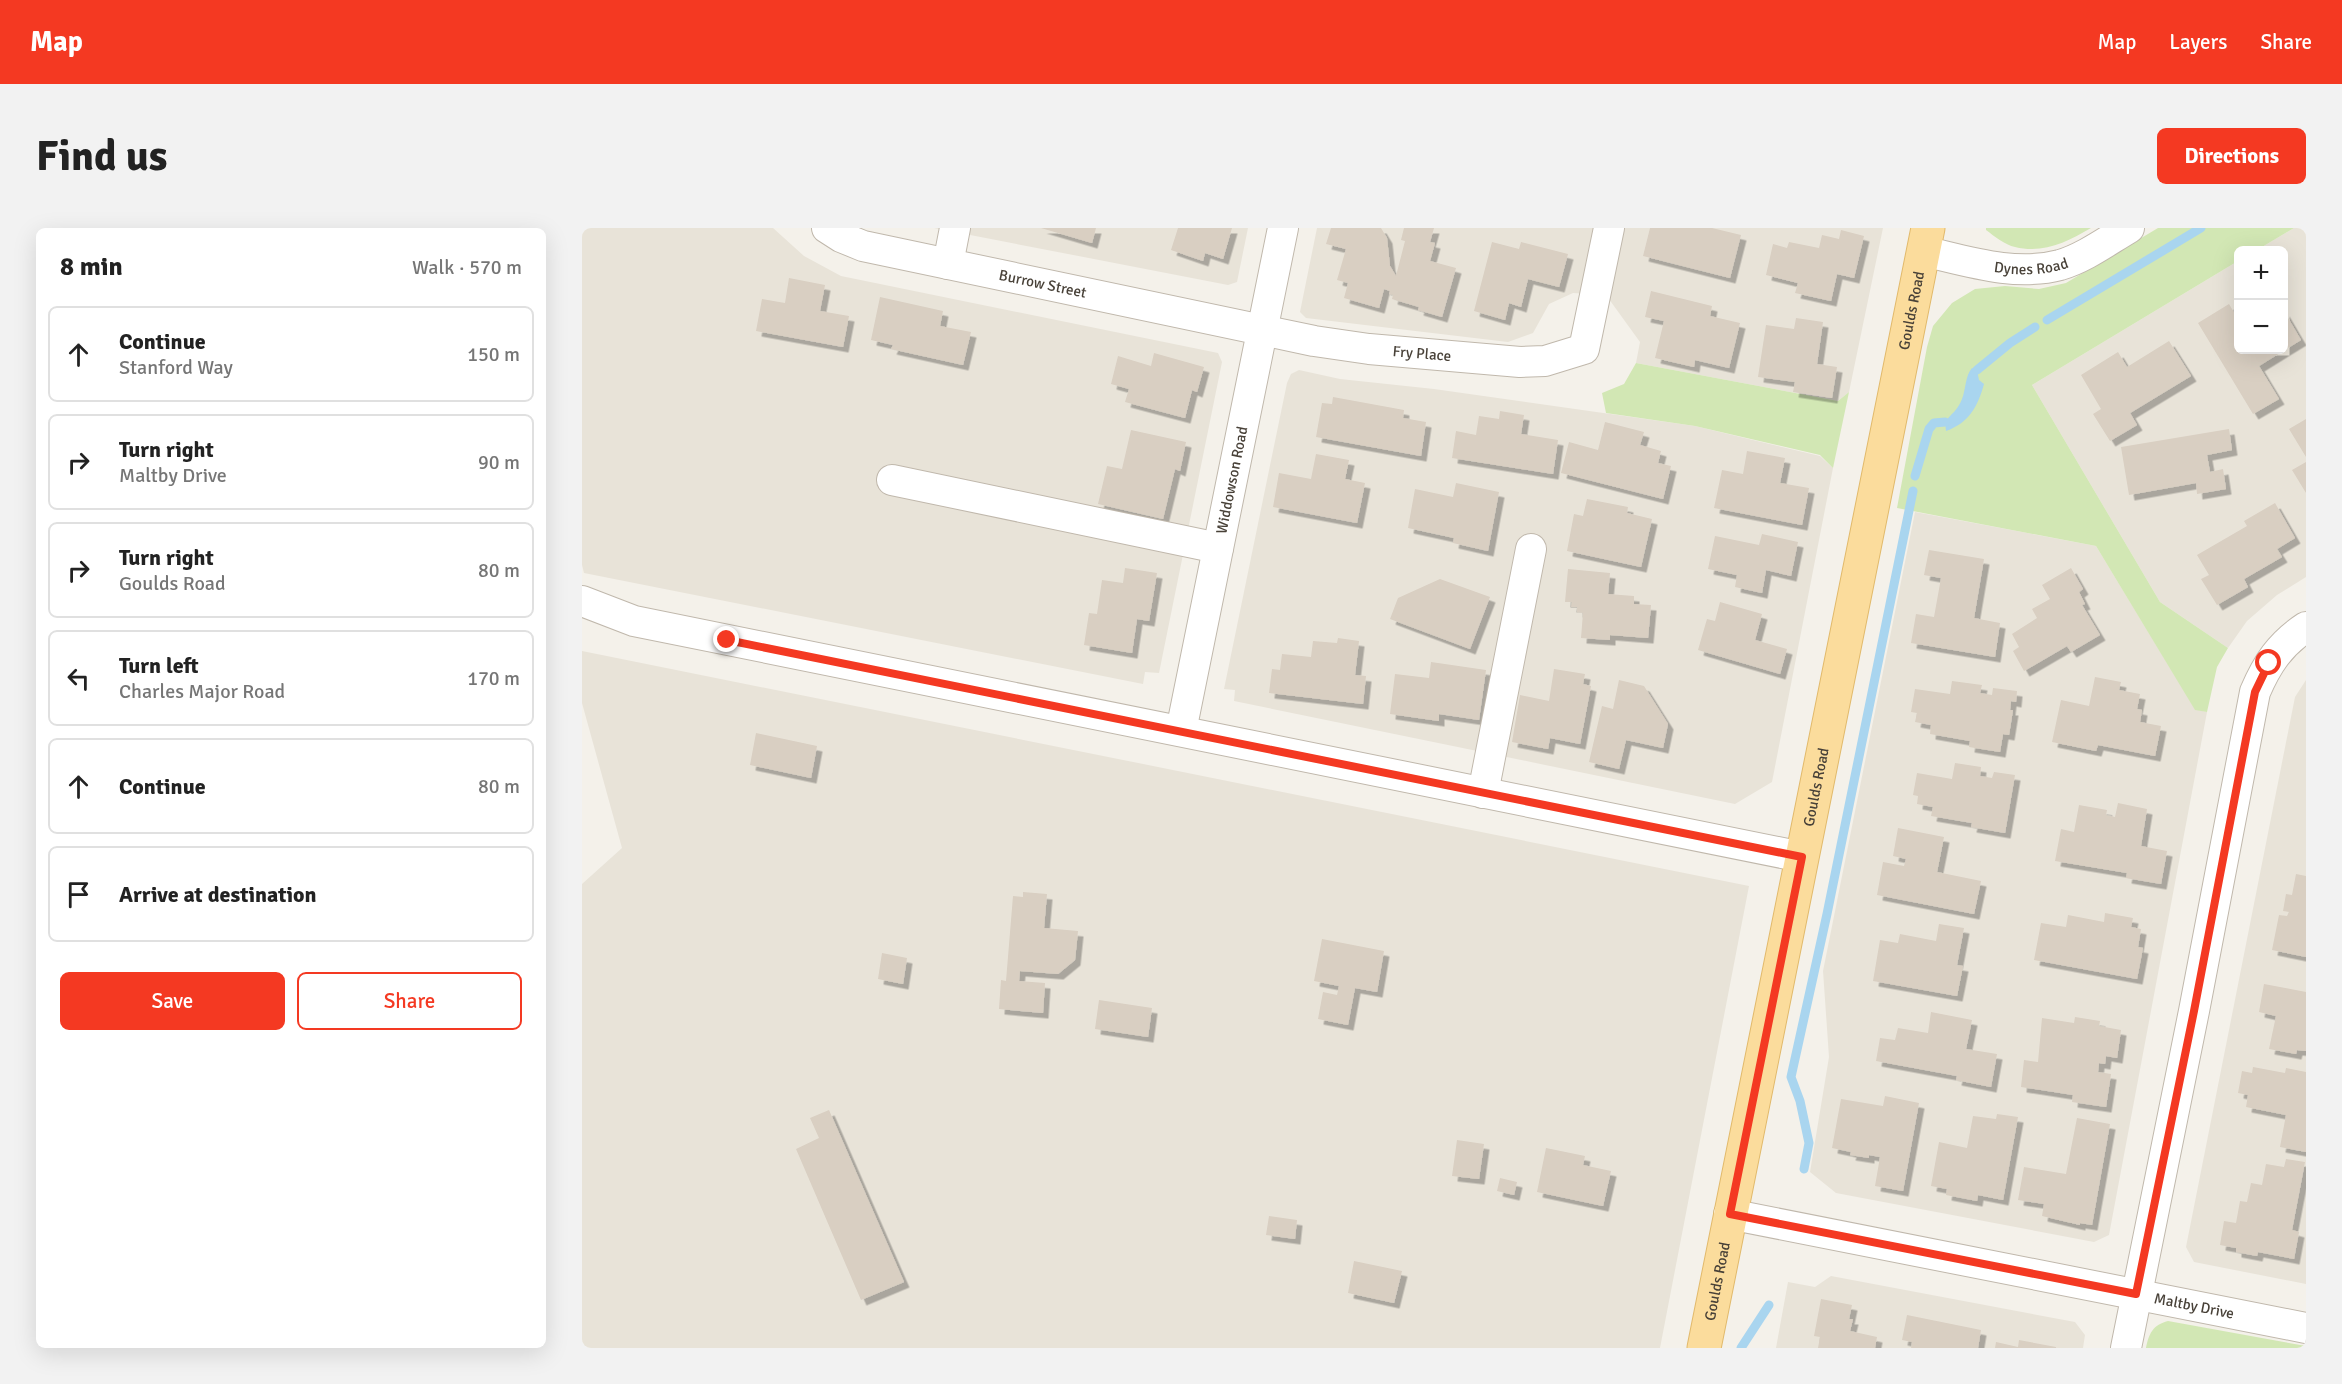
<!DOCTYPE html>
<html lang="en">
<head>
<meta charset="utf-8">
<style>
	body { margin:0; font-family:Signika,sans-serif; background:#f2f2f2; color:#222 }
	.controls { position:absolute; right:18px; top:18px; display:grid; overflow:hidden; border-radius:9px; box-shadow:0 6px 24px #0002 }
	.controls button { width:54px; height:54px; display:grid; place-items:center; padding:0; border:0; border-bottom:2px solid #e0e0e0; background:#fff; color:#222; font:30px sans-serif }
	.stop { position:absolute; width:18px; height:18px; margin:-14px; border:4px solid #f43922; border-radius:50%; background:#fff }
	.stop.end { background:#f43922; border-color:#fff; box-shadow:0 2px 6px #0008 }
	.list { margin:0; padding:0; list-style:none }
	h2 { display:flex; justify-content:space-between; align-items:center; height:78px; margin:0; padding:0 24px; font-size:26px }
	h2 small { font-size:20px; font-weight:400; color:#767676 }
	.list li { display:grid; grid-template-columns:39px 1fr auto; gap:18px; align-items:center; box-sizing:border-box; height:96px; margin:0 12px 12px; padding:0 12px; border:2px solid #e0e0e0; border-radius:9px }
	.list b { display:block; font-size:22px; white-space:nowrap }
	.list p { margin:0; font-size:20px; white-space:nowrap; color:#767676 }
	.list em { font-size:20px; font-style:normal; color:#767676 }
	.actions { display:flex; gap:12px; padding:18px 24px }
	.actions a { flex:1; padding:14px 0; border:2px solid #f43922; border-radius:9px; text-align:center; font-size:21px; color:#f43922 }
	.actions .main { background:#f43922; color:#fff }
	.icon { flex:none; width:33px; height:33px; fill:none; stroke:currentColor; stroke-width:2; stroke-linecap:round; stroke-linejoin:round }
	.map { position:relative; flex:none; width:1724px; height:1120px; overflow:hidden; border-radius:9px }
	header { display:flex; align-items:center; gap:36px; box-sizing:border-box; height:84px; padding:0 30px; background:#f43922; color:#fff }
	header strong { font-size:28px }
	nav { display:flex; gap:33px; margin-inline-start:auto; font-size:21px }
	.intro { display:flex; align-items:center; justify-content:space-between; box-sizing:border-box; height:144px; padding:0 36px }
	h1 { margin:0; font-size:42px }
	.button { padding:15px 27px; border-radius:9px; background:#f43922; color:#fff; font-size:21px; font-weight:700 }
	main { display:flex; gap:36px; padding:0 36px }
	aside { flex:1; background:#fff; border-radius:9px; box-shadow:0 6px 24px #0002 }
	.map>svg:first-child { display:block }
	.residential { fill:#e8e3d8 }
	.green { fill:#d2e7b4 }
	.water { fill:#a9d5ef }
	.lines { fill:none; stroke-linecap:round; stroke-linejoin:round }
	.stream { stroke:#a9d5ef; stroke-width:9 }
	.building { fill:#d9cfc2; filter:url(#shadow) }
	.minor-casing { stroke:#c0b8ac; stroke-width:32 }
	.major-casing { stroke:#e1b96b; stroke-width:35 }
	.minor { stroke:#fff; stroke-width:30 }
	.major { stroke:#fbdc9c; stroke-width:33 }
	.route { stroke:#f43922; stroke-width:8 }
	.labels { text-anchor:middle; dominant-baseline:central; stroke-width:4.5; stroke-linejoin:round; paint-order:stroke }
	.street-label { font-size:15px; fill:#484138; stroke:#fff }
</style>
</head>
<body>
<header>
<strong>Map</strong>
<nav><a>Map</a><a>Layers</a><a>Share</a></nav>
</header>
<div class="intro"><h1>Find us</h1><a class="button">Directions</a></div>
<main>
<aside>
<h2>8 min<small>Walk · 570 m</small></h2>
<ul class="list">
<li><svg class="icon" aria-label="ahead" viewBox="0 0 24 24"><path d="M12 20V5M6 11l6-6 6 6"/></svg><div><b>Continue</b><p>Stanford Way</p></div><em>150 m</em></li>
<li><svg class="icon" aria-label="right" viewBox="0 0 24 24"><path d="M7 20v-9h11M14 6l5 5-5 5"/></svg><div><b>Turn right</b><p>Maltby Drive</p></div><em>90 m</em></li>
<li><svg class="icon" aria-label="right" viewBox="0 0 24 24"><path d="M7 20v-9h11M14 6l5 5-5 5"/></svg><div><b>Turn right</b><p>Goulds Road</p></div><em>80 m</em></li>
<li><svg class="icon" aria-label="left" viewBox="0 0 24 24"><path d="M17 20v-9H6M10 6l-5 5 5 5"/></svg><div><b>Turn left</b><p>Charles Major Road</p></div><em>170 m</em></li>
<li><svg class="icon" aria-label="ahead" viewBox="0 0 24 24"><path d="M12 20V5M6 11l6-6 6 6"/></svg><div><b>Continue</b></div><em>80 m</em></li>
<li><svg class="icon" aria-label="arrive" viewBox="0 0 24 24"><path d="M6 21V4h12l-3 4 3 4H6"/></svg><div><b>Arrive at destination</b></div></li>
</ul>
<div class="actions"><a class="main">Save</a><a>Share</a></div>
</aside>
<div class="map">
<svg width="1724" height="1120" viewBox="0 0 1724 1120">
	<defs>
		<filter id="shadow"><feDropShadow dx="5.5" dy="5.5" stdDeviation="0" flood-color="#0004"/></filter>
	</defs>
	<rect width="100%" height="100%" fill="#f4f1ea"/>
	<path class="residential" d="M0 0H191L222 28 259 48 636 125 640 134 577 445 563 444 561 456 2 345 0 337Z
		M352 0H666L655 54 646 57Z
		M735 0H1301L1267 164 1256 173 1054 135 1058 114 1024 67 991 65 967 76 951 105 926 114 724 90 718 84Z
		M1712 0H1724V349L1695 367 1665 393 1646 420 1578 374 1450 157 1656 33V122H1702V22H1675Z
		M717 142 758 151 852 161 1113 198 1238 228 1251 240 1190 554 1153 576 652 473 653 462 642 461 705 155 709 146Z
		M1333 284 1514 318 1613 481 1625 484 1527 1007 1512 1014 1254 965 1228 944 1247 829 1241 743Z
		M0 423 1167 658 1078 1120H0V656L40 620 0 475Z
		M1724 452V1056L1612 1034 1604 1019 1713 469Z
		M1249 1048 1493 1094 1503 1107 1501 1120H1194L1206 1054 1233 1059Z"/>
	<path class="green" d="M1404 0H1509C1485 14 1461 26 1433 19 1423 17 1412 8 1404 2Z
		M1576 0H1712L1675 22H1656V33L1450 157 1578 374 1646 420 1635 439 1625 484 1613 482 1514 318 1315 280 1345 119 1351 98 1370 75 1393 61 1423 58 1457 61 1484 55Z
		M1054 135 1256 173 1267 164 1251 240 1238 227 1113 198 1024 185 1020 165 1042 156Z
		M1586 1093 1724 1118V1120H1564C1567 1105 1571 1097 1586 1093Z"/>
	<path class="water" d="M1390 140 1395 142 1397 152 1402 156C1396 178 1387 195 1364 203L1363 194C1369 186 1376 182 1380 171 1384 161 1383 148 1390 140Z"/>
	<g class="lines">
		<path class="stream" d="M1465 92 1619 0
			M1395 142 1428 115 1453 99
			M1333 248 1347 201 1352 195 1363 194
			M1222 941 1227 915 1218 873 1209 849 1245 686 1331 263
			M1159 1120 1187 1077"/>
	</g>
	<path class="building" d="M459 0H514L510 15Z
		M596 0H650L641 31 623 25 621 33 589 22Z
		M749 0H799L805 10 808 38 814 48 823 13 819 12 822 0H852L848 14 853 15 848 33 874 40 860 89 836 82 837 79 810 71 811 67 807 66 808 63 802 61 797 80 762 70 766 55 755 52 764 21 744 16Z
		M1068 0H1130L1159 7 1148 50 1061 28Z
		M1259 2 1282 8 1272 50 1255 46 1249 73 1213 65 1216 55 1184 47 1191 16 1205 20 1207 14 1237 20 1240 7 1257 11Z
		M910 14 937 21 939 14 986 26 977 59 946 51 939 79 927 75 923 92 892 83Z
		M207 50 243 57 238 83 267 88 261 119 174 103 180 71 203 75Z
		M1069 63 1130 78 1128 88 1158 95 1147 140 1113 132 1112 139 1073 130 1082 93 1063 89Z
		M298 69 361 83 358 98 389 104 381 137 309 121 311 117 289 112Z
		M1647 76 1656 91V122H1702V83L1719 112 1677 138 1697 171 1671 186 1616 95Z
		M1214 90 1241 94 1235 136 1255 139 1250 170 1211 164 1213 154 1176 149 1184 97 1212 101Z
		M1587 113 1609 148 1548 185 1555 197 1528 213 1511 186 1519 181 1499 147 1536 124 1545 139Z
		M572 125 622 139 615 164 610 162 603 190 543 174 547 161 529 156 536 128 569 138Z
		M751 169 822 182 821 190 844 194 839 228 734 209 740 175 750 176Z
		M918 183 942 187 939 206 976 212 971 246 870 230 874 203 894 207 897 188 917 191Z
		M1724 191V229L1707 201Z
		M1023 194 1062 204 1058 217 1079 223 1076 235 1089 238 1081 271 979 245 987 214 1016 222Z
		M1647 201 1650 222 1625 227 1628 244 1641 241 1644 261 1615 266 1614 255 1547 267 1539 219Z
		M549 202 604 214 598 243 593 241 581 291 516 276 525 238 540 241Z
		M1165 223 1203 230 1198 255 1227 260 1220 297 1132 280 1140 242 1161 246Z
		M734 226 767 232 763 251 783 255 775 295 691 279 697 245 729 251Z
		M1724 234V265L1710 242Z
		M874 255 917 264 906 323 871 315 872 310 826 300 833 261 871 269Z
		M1005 271 1046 279 1045 285 1070 291 1059 339 985 323 992 286 1001 288Z
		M1693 275 1713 310 1695 321 1700 329 1662 351 1666 359 1635 377 1619 351 1627 347 1615 327 1665 298 1662 293Z
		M1180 306 1216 314 1209 348 1184 342 1180 365 1153 359 1155 347 1126 341 1133 308 1177 317Z
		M1347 322 1402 331 1392 390 1418 395 1413 429 1329 415 1334 386 1352 389 1359 350 1342 347Z
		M543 340 575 345 567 393 555 391 550 425 502 417 507 385 515 386 520 352 541 355Z
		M1489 340 1501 361 1497 364 1503 376 1500 377 1518 407 1489 424 1485 418 1442 443 1431 423 1437 419 1430 406 1455 390 1450 381 1468 371 1460 357Z
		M986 341 1028 345 1026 366 1052 368V376L1069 377 1066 410 1028 407V412L999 410 1001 385 995 384V379H989L990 374H983Z
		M858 351 908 369 888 421 808 391 816 370Z
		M1138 374 1180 386 1173 412 1205 421 1198 446 1116 422 1125 391 1133 393Z
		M756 410 777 413 773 447 784 448 781 476 687 465 690 441 698 442 700 426 729 429 731 413 755 415Z
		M849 434 904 442 897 492 857 486V493L808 486 813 446 847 450Z
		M972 441 1003 446 1001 456 1009 458 998 516 968 510 966 521 930 514 938 467 967 473Z
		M1513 449 1539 454 1537 462 1558 466 1555 481 1560 482 1558 494 1579 498 1573 528 1516 517 1514 523 1470 514 1479 472 1507 478Z
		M1037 452 1062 458 1086 496 1081 520 1044 512 1037 541 1007 534 1020 478 1031 481Z
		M1370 453 1400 457 1398 465 1410 467 1411 460 1435 463 1434 474 1429 473 1428 482H1431L1427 507 1421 506 1418 524 1387 519 1388 513 1348 506 1349 497 1333 494 1335 485 1329 484 1333 461 1368 466Z
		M174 505 235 518 229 550 168 537Z
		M1373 535 1399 539 1398 548 1410 550 1412 544 1433 547 1423 605 1389 599 1390 595 1349 588 1351 579 1335 576 1336 568 1331 567 1335 545 1370 551Z
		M1536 575 1565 581 1559 618 1585 623 1579 656 1544 650 1545 645 1473 633 1479 601 1492 604 1497 577 1525 582 1524 587 1533 589Z
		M1316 600 1362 609 1355 644 1399 653 1392 686 1295 667 1301 634 1322 638 1324 631 1311 628Z
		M1714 646 1724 648V729L1690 722 1697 687 1705 688 1707 684 1701 683 1704 666 1710 667Z
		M441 664 465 666 462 700 496 703 493 732 476 746 438 743 437 753 463 755 461 785 417 781 419 752 424 753 431 668 441 669Z
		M1523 685 1551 690 1549 699 1559 701 1556 719 1561 720 1555 751 1452 732 1459 695 1484 699 1486 687 1522 694Z
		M1357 696 1382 700 1375 737 1381 738 1375 768 1291 753 1298 712 1316 715 1318 706 1354 713Z
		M740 711 802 723 795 764 773 760 766 797 736 791 741 764 755 767 757 758 732 753Z
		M300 725 325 730 321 756 296 751Z
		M1682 756 1724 764V823L1715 822 1714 826 1687 821 1694 788 1677 784Z
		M517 772 570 780 566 809 513 801Z
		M1349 784 1390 792 1384 821 1415 826 1409 859 1374 852 1375 848 1294 833 1298 810 1313 812 1316 800 1346 805Z
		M1493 789 1518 793 1517 798 1539 802 1535 830 1524 828 1523 836 1517 835 1516 844 1529 846 1524 879 1490 874 1491 867 1439 859 1442 832 1456 834 1460 790 1492 795Z
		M1671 839 1703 845 1704 840 1724 844V924L1698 919 1704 887 1664 879 1666 867 1656 865 1660 843 1670 845Z
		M1303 868 1337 875 1321 963 1293 958 1298 929 1287 927V930L1268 927 1269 924 1250 920 1259 871 1301 878Z
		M247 882 322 1054 279 1072 214 921 237 910 228 890Z
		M1415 886 1436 889 1421 972 1396 967 1395 973 1364 967 1365 961 1349 958 1357 914 1385 920 1391 888 1414 891Z
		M1495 890 1528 896 1510 997 1498 995V997L1460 988 1462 976 1436 972 1442 939 1484 946Z
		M875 912 902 916 897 951 870 948Z
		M964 920 1003 928 1001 937 1029 943 1021 978 955 964Z
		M1704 931 1723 934 1710 1002 1717 1004 1712 1031 1676 1024 1675 1028 1654 1024V1020L1638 1017 1642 993 1654 995 1658 973 1665 974 1669 955 1680 957 1684 936 1702 939Z
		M918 950 935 954 932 967 915 963Z
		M687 988 715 992 713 1011 684 1007Z
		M772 1033 820 1043 812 1075 766 1065Z
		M1239 1071 1270 1077 1267 1091H1271L1268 1103 1295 1109 1293 1120H1236L1238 1109 1232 1108Z
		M1325 1087 1399 1102 1396 1120H1329L1330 1114 1320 1112Z
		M1437 1112 1474 1119V1120H1413L1414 1114 1436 1119Z"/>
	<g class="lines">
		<defs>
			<g id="minor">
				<path id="s1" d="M245 0 259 9 281 18 732 113 787 121 938 134 963 133 1002 121 1027 0"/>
				<path id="s2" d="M1341 23C1385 33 1433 49 1478 37 1502 30 1525 13 1547 0"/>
				<path d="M366 36 373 0"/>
				<path d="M310 252 636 320"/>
				<path d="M0 373 52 393 1220 629"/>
				<path id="s3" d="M599 503 701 0"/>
				<path d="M901 565 949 321"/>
				<path id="s4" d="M1147 986 1724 1100"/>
				<path d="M1544 1120 1612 783 1673 464C1685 436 1698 416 1724 399"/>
			</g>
			<g id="major">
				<path id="s5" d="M1122 1120 1346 0"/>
			</g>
		</defs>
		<use href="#minor" class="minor-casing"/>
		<use href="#major" class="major-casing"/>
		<use href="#minor" class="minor"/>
		<use href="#major" class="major"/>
	</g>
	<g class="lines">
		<path class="route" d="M145 412 1220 629 1148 986 1554 1066 1612 783 1673 464 1687 435"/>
	</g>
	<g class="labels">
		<g class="street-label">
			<text stroke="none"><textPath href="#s2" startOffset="110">Dynes Road</textPath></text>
			<text stroke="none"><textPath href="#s1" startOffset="224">Burrow Street</textPath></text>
			<text stroke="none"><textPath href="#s5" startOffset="1058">Goulds Road</textPath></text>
			<text stroke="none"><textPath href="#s1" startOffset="610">Fry Place</textPath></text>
			<text stroke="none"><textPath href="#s3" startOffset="256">Widdowson Road</textPath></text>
			<text stroke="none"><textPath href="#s5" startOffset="572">Goulds Road</textPath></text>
			<text stroke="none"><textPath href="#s5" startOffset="68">Goulds Road</textPath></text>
			<text stroke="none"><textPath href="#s4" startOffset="474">Maltby Drive</textPath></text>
		</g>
	</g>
</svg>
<div class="controls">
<button>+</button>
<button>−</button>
</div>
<div class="stop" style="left:1687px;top:435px"></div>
<div class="stop end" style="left:145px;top:412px"></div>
</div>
</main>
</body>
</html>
